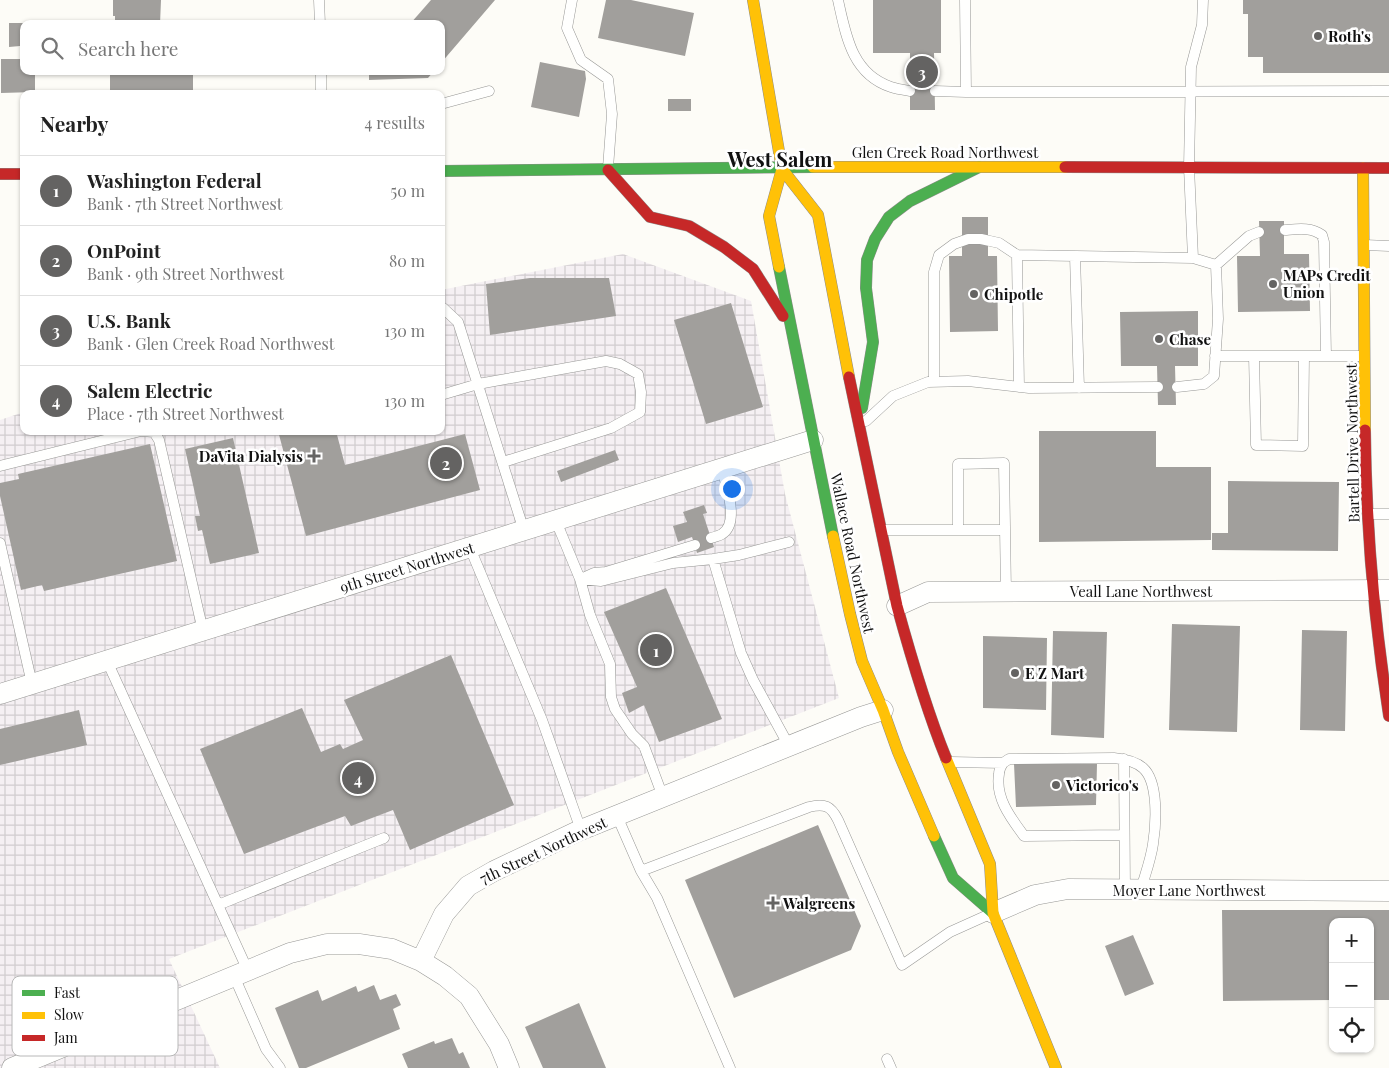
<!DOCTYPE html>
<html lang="en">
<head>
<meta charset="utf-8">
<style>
	body { margin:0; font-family:"Playfair Display",serif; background:#f2f2f2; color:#222 }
	.controls { position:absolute; right:15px; bottom:15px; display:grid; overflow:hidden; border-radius:10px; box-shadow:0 1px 4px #0004 }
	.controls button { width:45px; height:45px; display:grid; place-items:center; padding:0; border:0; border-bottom:1px solid #e0e0e0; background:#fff; color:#222; font:25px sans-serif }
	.you { position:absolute; left:731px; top:488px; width:18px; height:18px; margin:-12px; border:4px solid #fff; border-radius:50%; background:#1a73e8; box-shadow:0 0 0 8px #1a73e833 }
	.badge { display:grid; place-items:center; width:32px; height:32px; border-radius:50%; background:#646362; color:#fff; font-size:16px; font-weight:700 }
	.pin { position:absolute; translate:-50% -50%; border:2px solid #fff; box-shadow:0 1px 5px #0006 }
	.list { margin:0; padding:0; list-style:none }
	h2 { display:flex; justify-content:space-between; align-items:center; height:65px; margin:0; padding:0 20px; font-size:21px }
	h2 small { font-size:16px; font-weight:400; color:#767676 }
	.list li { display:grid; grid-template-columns:32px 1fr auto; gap:15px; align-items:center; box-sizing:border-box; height:70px; padding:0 20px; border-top:1px solid #e0e0e0 }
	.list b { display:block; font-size:19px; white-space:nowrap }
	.list p { margin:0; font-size:16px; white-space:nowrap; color:#767676 }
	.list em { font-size:16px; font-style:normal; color:#767676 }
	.icon { flex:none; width:28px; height:28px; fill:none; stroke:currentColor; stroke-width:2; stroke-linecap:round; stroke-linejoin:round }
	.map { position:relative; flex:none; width:1389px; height:1068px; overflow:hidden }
	.search { position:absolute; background:#fff; box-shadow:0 1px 4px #0004; left:20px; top:20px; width:425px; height:55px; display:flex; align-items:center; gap:12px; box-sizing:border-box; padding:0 18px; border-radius:10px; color:#767676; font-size:19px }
	.panel { position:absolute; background:#fff; box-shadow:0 1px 4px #0004; left:20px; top:90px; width:425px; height:345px; border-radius:10px }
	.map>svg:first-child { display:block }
	.industrial { fill:url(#industrial-grid) }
	.building { fill:#a19f9c }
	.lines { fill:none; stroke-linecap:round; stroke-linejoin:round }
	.lane-casing { stroke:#979795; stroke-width:11 }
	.street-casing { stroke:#979795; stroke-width:21 }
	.fast-casing { stroke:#8e8d8b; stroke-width:12 }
	.slow-casing { stroke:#8e8d8b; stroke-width:12 }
	.jam-casing { stroke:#8e8d8b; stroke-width:12 }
	.lane { stroke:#fffffe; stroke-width:10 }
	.street { stroke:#fffffe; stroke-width:20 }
	.fast { stroke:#4caf50; stroke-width:11 }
	.slow { stroke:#ffc107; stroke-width:11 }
	.jam { stroke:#c62828; stroke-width:11 }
	.poi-dot { fill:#646362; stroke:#fff; stroke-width:2 }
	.labels { text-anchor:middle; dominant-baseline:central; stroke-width:5; stroke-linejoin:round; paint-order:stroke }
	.poi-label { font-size:15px; font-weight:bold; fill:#111; stroke:#fff; text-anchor:start }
	.street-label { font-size:15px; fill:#111; stroke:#fff }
	.district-label { font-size:20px; font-weight:bold; fill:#111; stroke:#fff }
	.key { fill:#fff; stroke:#b8b8b8; stroke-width:1 }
	.key-label { font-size:14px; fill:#111 }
</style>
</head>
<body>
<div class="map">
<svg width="1389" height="1068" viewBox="0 0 1389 1068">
	<defs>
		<pattern id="industrial-grid" width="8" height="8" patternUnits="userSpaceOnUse" patternTransform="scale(1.25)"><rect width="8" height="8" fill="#f5f0f3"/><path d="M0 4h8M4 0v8" fill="none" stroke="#d1cdcf"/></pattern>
	</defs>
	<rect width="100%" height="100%" fill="#fdfcf7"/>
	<path class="industrial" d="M623 254 751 301 785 494 839 698 169 959 220 1068H0V420L24 412V431H441V290Z"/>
	<path class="building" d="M113 0H161L160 24H115V16H113Z
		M431 0H495L441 63V24H410Z
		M606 0H631L694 13 685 56 598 38Z
		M873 0H941V53H934L935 110H910V53H873Z
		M1243 0H1389V73H1263V57H1248V14H1243Z
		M9 23H24V71H35V92L1 93V59H20V46L9 47Z
		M540 62 585 71 586 79 579 117 531 107Z
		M110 71H193V94H110Z
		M369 71H434L428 78 369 80Z
		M668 99H691V111H668Z
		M962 217H988V256H997L998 331 950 332 949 256H962Z
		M1259 221H1284V254H1309L1310 311 1238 312 1237 256H1260Z
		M530 278H609L616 316 490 335 486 284Z
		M731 303 763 407 706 424 674 320Z
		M1198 311V366H1175L1176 405H1158L1157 366H1121L1120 312Z
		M278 431H336L345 465 465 434 480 490 306 536Z
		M1039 431H1156V467H1211V540L1039 542Z
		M233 438 259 553 210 564 202 530 198 531 195 516H200L185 449Z
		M150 444 177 561 44 591 42 585 21 590 0 496V483L19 479 18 474Z
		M615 450 619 460 561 482 557 471Z
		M1228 481 1339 482 1338 551 1212 550V533H1228Z
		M704 505 707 513 703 514 714 547 697 553 692 537 678 542 673 526 687 522 683 512Z
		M666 588 722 719 659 742 644 705 629 713 622 693 637 687 604 612Z
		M1172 624 1240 626 1237 732 1169 730Z
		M1302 630 1347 631 1345 731 1300 730Z
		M1053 631 1107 632 1104 738 1051 735Z
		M983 636 1047 638 1046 710 983 708Z
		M451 655 514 805 410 850 393 810 351 826 345 816 244 854 200 749 302 708 321 752 340 744 343 749 363 740 344 700Z
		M79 710 87 745 0 765V729Z
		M1014 764H1097L1096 805 1016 807Z
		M818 825 861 926 851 950 734 998 685 880Z
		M1222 910H1389V1000H1370V922H1333V1000L1223 1001Z
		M1133 935 1154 984 1125 996 1105 946Z
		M374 985 380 1000 396 994 401 1005 393 1009 400 1029 306 1068H299L275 1008 318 990 322 1001 356 986 358 992Z
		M579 1003 606 1068H543L525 1027Z
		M452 1038 459 1054 463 1052 470 1068H408L402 1054 434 1041 435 1044Z"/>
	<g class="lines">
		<defs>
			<path id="lane" d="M319 0 320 24
				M572 0 567 28 581 60 608 79 612 114 608 168
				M838 0C846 36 852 74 891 87 897 89 904 90 910 91
				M965 0 966 92 1389 91
				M321 71V94
				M935 91 966 92
				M441 104 489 91
				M1285 230C1298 229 1311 227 1322 235L1324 242 1326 356
				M1365 245 1389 246
				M1075 256 1079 388
				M1193 258 1189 167 1191 67 1202 25 1203 0
				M1216 265 1249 236 1259 232
				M441 307 443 308 458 322 524 531
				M1215 356H1364
				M1254 356 1256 445 1303 446 1304 356
				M934 382V272L939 255 954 244 968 239H981L999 243 1017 255
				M1019 387 1017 255 1193 258 1216 265 1218 319 1214 376 1204 384 1177 387
				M441 395 478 384 606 361 620 364 638 374 641 392 640 412 611 428 503 462
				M866 421 893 396 928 382 968 381 1029 388 1158 387
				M142 431 154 432 159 440 203 631
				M0 466 141 431
				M1369 514H1389
				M556 521 580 579 590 615 610 664 611 697 615 709 632 734 644 746 663 797
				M881 530H958
				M1005 530H958V464L1004 463 1006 592
				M711 538C714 537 719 536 722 534 740 523 726 485 722 469
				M0 543 32 684
				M470 548 542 720 581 830
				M713 559 741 653 753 680 789 746
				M583 578 594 573 606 572 695 545
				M580 579 601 581 673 563 713 559 739 555 789 542
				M107 661 248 971
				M1124 759 1125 889
				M951 762 1003 763
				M617 816 641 871 657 898 730 1068
				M1124 835 1024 836C1011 818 995 798 999 774 999 770 1001 766 1003 763L1009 759 1114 758C1125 759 1135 761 1143 768 1159 782 1156 825 1153 844 1151 859 1145 875 1141 889
				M641 871 809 807C825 803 831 806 838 820L902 965 950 932 990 914
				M218 905 384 838
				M234 976 266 1049 280 1068
				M887 1059 891 1068"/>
			<path id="street" d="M897 606 928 592 1389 590
				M0 694 813 440
				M993 913 1035 895 1068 889 1389 891
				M421 961 444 914 468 886 494 871 576 832 861 717 883 710
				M12 1068 290 953 327 944H359L392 949 421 961 445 976 469 996 499 1044 509 1068"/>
			<path id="fast" d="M441 171 813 167
				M779 267 833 536
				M862 408 873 342 866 288 867 260 875 239 889 217 910 201 979 167
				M934 836 953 878 993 913"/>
			<path id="slow" d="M753 0 782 169 769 216 779 267
				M813 167H1065
				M1363 168 1365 430
				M782 169 818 215 849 377
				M833 536 850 614 862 661 883 710 898 752 934 836
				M946 758 990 864 993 913 1056 1068"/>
			<path id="jam" d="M1065 167 1389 168
				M608 170 650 217 689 226 724 247 753 269 783 316
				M0 174H24
				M849 377 897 606C911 657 926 709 946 758
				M1365 430C1366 526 1374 621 1389 716"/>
		</defs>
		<use href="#lane" class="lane-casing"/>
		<use href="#street" class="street-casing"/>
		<use href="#fast" class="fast-casing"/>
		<use href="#slow" class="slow-casing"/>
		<use href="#jam" class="jam-casing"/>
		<use href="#lane" class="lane"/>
		<use href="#street" class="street"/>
		<use href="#fast" class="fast"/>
		<use href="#slow" class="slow"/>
		<use href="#jam" class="jam"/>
	</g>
	<g class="poi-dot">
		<circle cx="1318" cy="36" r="5"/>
		<circle cx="1273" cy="284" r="5"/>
		<circle cx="974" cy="294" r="5"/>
		<circle cx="1159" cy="339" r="5"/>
		<path d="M311.5 448.5h5v5h5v5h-5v5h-5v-5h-5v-5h5z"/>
		<circle cx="1015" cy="673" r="5"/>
		<circle cx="1056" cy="785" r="5"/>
		<path d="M770.5 895.5h5v5h5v5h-5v5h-5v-5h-5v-5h5z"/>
	</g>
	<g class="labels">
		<g class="poi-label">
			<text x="1328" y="36">Roth's</text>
			<text x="1283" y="275">MAPs Credit<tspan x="1283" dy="17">Union</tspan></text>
			<text x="984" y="294">Chipotle</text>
			<text x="1169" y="339">Chase</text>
			<text x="303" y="456" text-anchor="end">DaVita Dialysis</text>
			<text x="1025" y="673">E Z Mart</text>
			<text x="1066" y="785">Victorico's</text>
			<text x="783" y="903">Walgreens</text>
		</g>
		<g class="street-label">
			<text x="945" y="152">Glen Creek Road Northwest</text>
			<text transform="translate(1352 443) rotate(-91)">Bartell Drive Northwest</text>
			<text transform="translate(853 553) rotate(78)">Wallace Road Northwest</text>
			<text transform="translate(407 567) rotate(-17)">9th Street Northwest</text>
			<text x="1141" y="591">Veall Lane Northwest</text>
			<text transform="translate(543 850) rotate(-25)">7th Street Northwest</text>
			<text x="1189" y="890">Moyer Lane Northwest</text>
		</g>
		<g class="district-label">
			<text x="780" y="158">West Salem</text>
		</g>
	</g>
	<rect x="12" y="976" width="166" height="80" rx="8" class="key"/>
	<rect x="22" y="990" width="23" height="6" fill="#4caf50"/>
	<rect x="22" y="1012" width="23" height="7" fill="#ffc107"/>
	<rect x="22" y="1035" width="23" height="6" fill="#c62828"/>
	<g class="key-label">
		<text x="54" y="998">Fast</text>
		<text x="54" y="1020">Slow</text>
		<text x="54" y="1043">Jam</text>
	</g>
</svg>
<div class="controls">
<button>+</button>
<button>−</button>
<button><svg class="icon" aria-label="locate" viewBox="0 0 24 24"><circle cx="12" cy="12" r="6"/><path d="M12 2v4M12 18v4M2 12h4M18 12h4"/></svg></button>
</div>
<div class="you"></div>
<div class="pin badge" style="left:656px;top:650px">1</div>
<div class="pin badge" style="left:446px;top:463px">2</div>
<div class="pin badge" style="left:922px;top:72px">3</div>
<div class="pin badge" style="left:358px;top:778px">4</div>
<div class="search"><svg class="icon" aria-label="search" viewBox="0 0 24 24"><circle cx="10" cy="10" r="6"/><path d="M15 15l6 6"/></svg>Search here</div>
<section class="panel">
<h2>Nearby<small>4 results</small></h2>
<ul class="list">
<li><span class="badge">1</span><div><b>Washington Federal</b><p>Bank · 7th Street Northwest</p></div><em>50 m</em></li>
<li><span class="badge">2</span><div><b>OnPoint</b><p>Bank · 9th Street Northwest</p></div><em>80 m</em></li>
<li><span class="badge">3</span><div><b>U.S. Bank</b><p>Bank · Glen Creek Road Northwest</p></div><em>130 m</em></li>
<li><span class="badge">4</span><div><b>Salem Electric</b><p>Place · 7th Street Northwest</p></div><em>130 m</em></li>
</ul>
</section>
</div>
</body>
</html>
